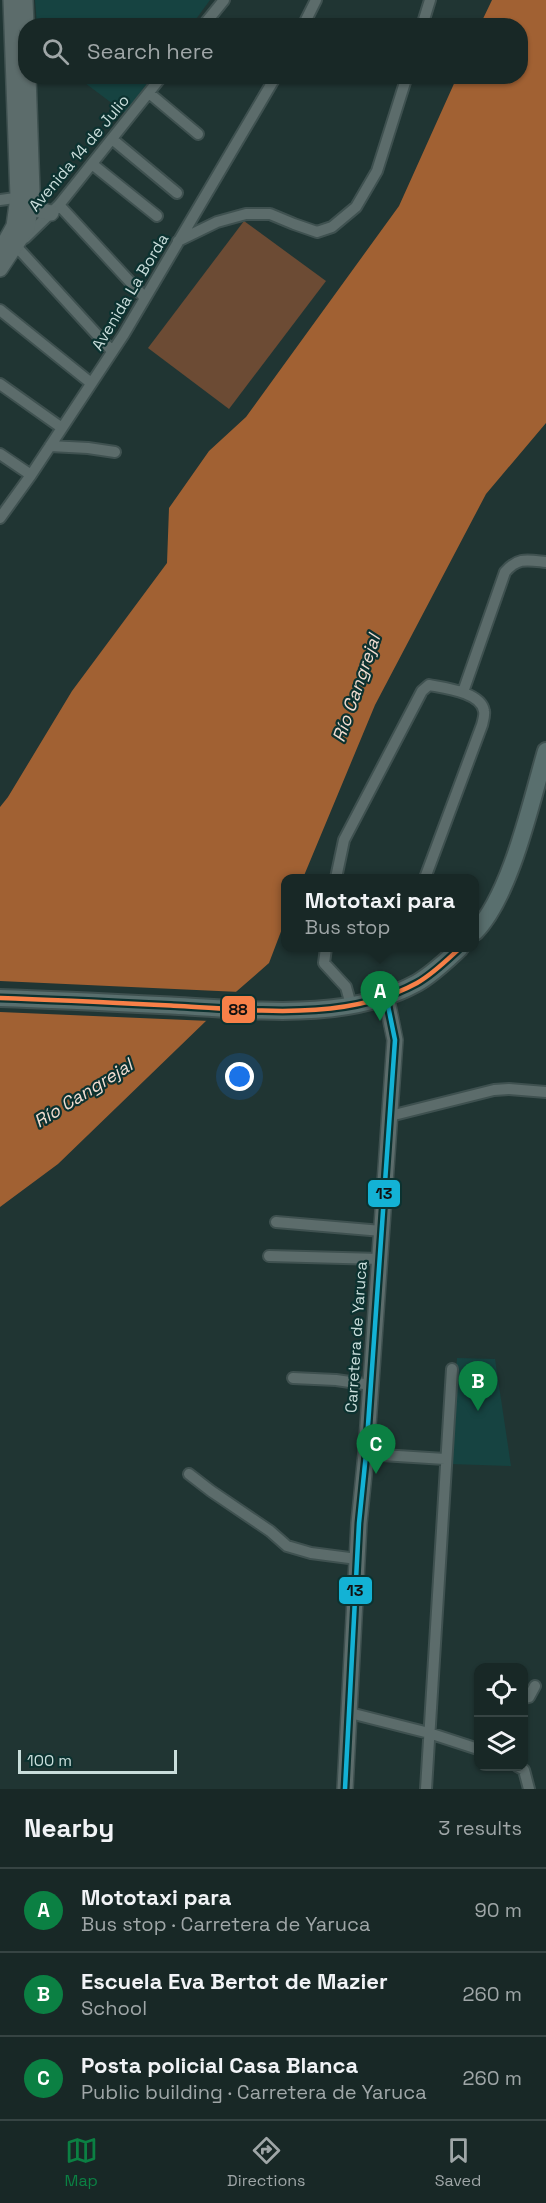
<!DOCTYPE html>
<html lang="en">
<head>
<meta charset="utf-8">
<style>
	body { margin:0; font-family:"Space Grotesk",sans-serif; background:#253432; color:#f1f3f6 }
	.controls { position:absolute; right:18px; bottom:18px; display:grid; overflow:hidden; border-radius:12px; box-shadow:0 2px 4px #0004 }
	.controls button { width:54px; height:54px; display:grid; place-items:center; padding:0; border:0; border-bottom:2px solid #364443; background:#182826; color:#f1f3f6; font:30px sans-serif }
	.scale { position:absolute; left:18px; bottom:15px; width:159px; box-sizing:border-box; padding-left:6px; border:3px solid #c9dddb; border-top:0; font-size:16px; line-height:21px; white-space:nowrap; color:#c9dddb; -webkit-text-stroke:4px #0c3230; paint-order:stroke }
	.you { position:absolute; left:240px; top:1077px; width:21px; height:21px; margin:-15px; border:4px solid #fff; border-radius:50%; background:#1a73e8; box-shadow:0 0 0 9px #1a73e833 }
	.badge { display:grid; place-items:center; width:39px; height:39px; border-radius:50%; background:#0b8043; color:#fff; font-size:20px; font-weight:700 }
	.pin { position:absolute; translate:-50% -50px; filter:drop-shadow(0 2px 3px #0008) }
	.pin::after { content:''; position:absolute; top:32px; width:21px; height:18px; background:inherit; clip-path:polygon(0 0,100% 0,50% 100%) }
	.popup { position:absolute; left:281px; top:874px; width:198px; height:78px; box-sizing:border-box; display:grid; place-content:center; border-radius:12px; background:#182826; filter:drop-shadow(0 2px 4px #0005); font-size:20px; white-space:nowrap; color:#9fa6a7 }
	.popup b { font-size:22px; color:#f1f3f6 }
	.popup::after { content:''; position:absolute; left:50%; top:100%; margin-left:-12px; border:12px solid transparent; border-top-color:#182826 }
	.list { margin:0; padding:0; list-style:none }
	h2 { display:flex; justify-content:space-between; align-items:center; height:78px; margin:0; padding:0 24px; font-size:26px }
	h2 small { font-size:20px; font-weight:400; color:#9fa6a7 }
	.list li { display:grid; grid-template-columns:39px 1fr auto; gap:18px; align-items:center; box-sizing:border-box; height:84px; padding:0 24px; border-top:2px solid #364443 }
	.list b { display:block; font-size:22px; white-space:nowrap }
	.list p { margin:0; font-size:20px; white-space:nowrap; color:#9fa6a7 }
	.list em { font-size:20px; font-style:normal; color:#9fa6a7 }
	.icon { flex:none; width:33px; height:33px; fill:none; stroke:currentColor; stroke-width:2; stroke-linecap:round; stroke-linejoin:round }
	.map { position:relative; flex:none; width:546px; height:1789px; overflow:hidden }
	.search { position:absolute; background:#182826; box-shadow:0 2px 4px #0004; left:18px; right:18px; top:18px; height:66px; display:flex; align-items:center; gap:15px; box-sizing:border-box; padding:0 21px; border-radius:24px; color:#9fa6a7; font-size:22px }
	.sheet { height:330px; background:#182826 }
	nav { display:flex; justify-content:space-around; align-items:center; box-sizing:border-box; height:84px; border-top:2px solid #364443; background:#182826; font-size:16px; color:#9fa6a7 }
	nav a { display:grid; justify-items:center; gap:3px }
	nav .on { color:#0b8043 }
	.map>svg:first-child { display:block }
	.built { fill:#164341 }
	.green { fill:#6c4b34 }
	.water { fill:#a16133 }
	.pier { fill:#203533 }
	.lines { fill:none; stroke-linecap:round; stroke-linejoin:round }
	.street-casing { stroke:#3f5150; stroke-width:14 }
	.secondary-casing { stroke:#3f5150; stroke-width:18 }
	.primary-casing { stroke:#3f5150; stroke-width:20 }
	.street { stroke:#5c6c6b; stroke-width:10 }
	.secondary { stroke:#5c6c6b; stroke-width:15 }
	.primary { stroke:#596f6e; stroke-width:16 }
	.bus-1-casing { stroke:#0c3230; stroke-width:9 }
	.bus-2-casing { stroke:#0c3230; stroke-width:9 }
	.bus-1 { stroke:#f78048; stroke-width:4.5 }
	.bus-2 { stroke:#13b2d5; stroke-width:4.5 }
	.labels { text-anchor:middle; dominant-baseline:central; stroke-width:4.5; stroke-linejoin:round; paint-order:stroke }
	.street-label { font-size:16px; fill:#c9dddb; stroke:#0c3230 }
	.water-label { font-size:18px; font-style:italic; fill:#f3ded2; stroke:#0c3230 }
	.line-badge { stroke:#0c3230; stroke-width:2 }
	.pale-badge-label { font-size:16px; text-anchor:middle; font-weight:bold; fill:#111 }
</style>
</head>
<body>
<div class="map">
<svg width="546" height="1789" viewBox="0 0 546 1789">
	<rect width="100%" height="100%" fill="#203533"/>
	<path class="built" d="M35 0H210L191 26 37 25Z
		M77 77H152L125 113Z
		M457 1358 495 1359 511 1466 450 1464Z"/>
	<path class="green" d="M244 221 326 281 229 409 148 348Z"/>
	<path class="water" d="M492 0H546V423L486 494 375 705 303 878H286L285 921 269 963 237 991 58 1164 0 1207V807L8 797 72 691 167 563 169 508 209 451 246 417 399 206 457 77 520 76V26L480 25Z"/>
	<path class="pier" d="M0 981 240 992 210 1021 0 1012Z"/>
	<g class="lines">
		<defs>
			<path id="street" d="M203 26 224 0
				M303 26 316 0
				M422 26 430 0
				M149 93 198 134
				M112 139 177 193
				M92 164 157 216
				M0 200 22 197
				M59 205 145 298
				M25 238 59 205 162 76
				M178 241 217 222 246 214H270L294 224 317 232 332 227 356 207 377 171 407 76
				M10 242 16 246 112 351
				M0 310 91 383
				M0 384 62 428
				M50 446 88 448 115 452
				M0 454 31 475
				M0 518 31 475 124 334 276 76
				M463 692 505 572C518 557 527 560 546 562
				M336 878 344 840 422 691 429 685C444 688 481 692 484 711 485 715 483 721 482 725L425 878
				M326 948 324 963 346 987 351 1005
				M390 1116 494 1090 509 1089 546 1092
				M276 1222 382 1231
				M269 1256 380 1259
				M293 1378 336 1380 371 1385
				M366 1454 445 1459
				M189 1474 211 1491 270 1531 287 1546 311 1553 357 1559
				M524 1698 529 1697 535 1686
				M350 1713 429 1733 478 1749
				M517 1766 524 1770 529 1789
				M426 1789 452 1369"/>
			<path id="secondary" d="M25 0 26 26
				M32 197 39 210 51 213
				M0 251 14 226 18 197 11 0
				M0 269 27 228 30 210 32 191 28 76
				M345 1789 359 1523 366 1454 395 1040 386 996"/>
			<path id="primary" d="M475 932C511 895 531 802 546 751
				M0 998C60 1000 119 1003 179 1006 256 1010 346 1022 417 983 433 974 447 960 460 948"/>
		</defs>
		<use href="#street" class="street-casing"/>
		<use href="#secondary" class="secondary-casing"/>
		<use href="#primary" class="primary-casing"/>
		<use href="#street" class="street"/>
		<use href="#secondary" class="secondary"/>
		<use href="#primary" class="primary"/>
		<defs>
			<path id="bus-1" d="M0 998C60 1000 119 1003 179 1006 256 1010 346 1022 417 983 433 974 447 960 460 948"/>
			<path id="bus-2" d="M345 1789 359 1523 366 1454 395 1040 386 996"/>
		</defs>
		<use href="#bus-1" class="bus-1-casing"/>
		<use href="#bus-2" class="bus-2-casing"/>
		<use href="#bus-1" class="bus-1"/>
		<use href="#bus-2" class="bus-2"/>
	</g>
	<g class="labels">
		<g class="street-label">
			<text transform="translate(79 153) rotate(-50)">Avenida 14 de Julio</text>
			<text transform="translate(130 292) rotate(-59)">Avenida La Borda</text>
			<text transform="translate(356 1337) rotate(-86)">Carretera de Yaruca</text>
		</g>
		<g class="water-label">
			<text transform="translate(356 688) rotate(-71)">Río Cangrejal</text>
			<text transform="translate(83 1093) rotate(-32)">Río Cangrejal</text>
		</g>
	</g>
	<g class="line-badge">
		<rect x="221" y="995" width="35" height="29" rx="6" fill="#f78048"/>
		<rect x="367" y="1179" width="34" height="29" rx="6" fill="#13b2d5"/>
		<rect x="338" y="1576" width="35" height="29" rx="6" fill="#13b2d5"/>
	</g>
	<g class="pale-badge-label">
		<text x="238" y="1015">88</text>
		<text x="384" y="1199">13</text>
		<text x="355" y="1596">13</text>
	</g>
</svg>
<div class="controls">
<button><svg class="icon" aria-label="locate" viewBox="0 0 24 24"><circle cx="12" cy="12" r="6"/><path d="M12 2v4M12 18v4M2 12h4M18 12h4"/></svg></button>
<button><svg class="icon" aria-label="layers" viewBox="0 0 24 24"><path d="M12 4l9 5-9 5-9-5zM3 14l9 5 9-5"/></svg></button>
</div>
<div class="scale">100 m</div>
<div class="you"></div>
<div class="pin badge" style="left:380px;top:1021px">A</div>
<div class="popup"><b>Mototaxi para</b>Bus stop</div>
<div class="pin badge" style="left:478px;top:1411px">B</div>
<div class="pin badge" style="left:376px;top:1474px">C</div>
<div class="search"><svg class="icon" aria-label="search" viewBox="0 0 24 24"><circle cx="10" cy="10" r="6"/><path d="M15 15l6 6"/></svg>Search here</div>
</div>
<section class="sheet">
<h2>Nearby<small>3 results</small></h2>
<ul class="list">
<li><span class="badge">A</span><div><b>Mototaxi para</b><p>Bus stop · Carretera de Yaruca</p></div><em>90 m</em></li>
<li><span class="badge">B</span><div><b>Escuela Eva Bertot de Mazier</b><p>School</p></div><em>260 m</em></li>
<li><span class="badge">C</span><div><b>Posta policial Casa Blanca</b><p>Public building · Carretera de Yaruca</p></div><em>260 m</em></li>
</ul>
</section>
<nav>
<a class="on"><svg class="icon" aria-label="map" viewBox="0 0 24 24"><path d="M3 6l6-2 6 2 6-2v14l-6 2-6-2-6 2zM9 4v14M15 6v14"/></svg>Map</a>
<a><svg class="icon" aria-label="directions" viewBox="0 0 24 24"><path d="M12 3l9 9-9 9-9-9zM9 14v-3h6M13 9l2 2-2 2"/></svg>Directions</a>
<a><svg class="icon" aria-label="saved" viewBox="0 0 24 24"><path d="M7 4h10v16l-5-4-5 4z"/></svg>Saved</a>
</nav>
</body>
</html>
